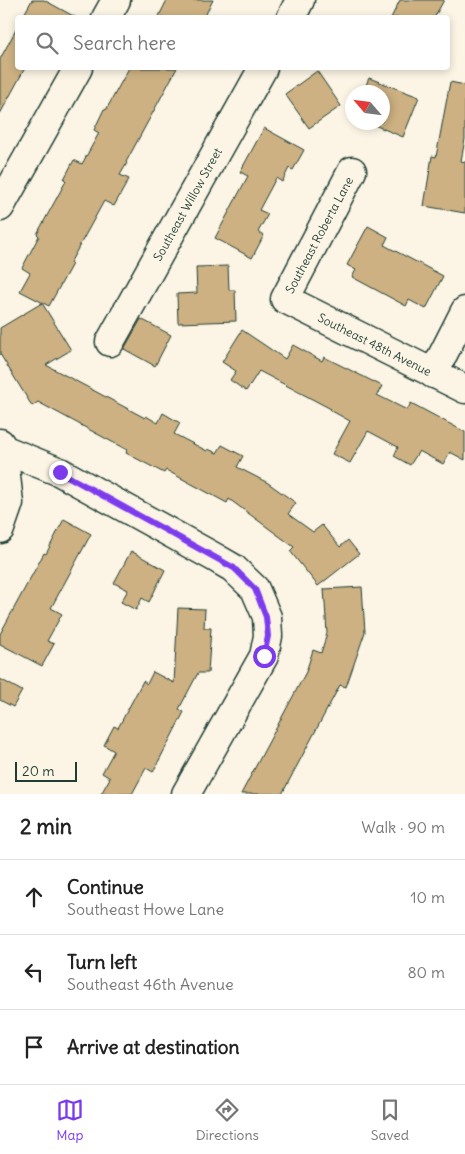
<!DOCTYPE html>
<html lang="en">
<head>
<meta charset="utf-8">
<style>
	body { margin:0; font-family:Delius,sans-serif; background:#f2f2f2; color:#222 }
	.compass { position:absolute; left:345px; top:85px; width:45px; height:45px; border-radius:50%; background:#fff; box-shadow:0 2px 8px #0003; rotate:298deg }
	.scale { position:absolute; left:15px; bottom:12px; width:62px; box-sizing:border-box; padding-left:5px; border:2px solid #1f3d34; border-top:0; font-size:14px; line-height:18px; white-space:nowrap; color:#1f3d34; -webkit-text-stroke:4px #fcf5e5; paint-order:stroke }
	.stop { position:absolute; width:15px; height:15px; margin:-11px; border:4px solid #7c3aed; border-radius:50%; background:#fff }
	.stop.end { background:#7c3aed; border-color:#fff; box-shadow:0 1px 5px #0008 }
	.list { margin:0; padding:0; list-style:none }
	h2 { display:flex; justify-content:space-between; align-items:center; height:65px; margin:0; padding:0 20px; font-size:21px }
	h2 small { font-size:16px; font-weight:400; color:#767676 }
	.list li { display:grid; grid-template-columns:32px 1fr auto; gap:15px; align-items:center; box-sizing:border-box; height:75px; padding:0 20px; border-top:1px solid #e0e0e0 }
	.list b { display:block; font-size:19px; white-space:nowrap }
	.list p { margin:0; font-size:16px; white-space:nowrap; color:#767676 }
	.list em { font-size:16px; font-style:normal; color:#767676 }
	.icon { flex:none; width:28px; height:28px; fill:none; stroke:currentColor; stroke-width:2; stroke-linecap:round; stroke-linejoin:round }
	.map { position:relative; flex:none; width:465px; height:794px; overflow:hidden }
	.search { position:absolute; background:#fff; box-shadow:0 2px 8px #0003; left:15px; right:15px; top:15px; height:55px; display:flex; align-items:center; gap:12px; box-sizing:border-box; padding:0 18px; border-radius:5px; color:#767676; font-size:19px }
	.sheet { height:290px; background:#fff }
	nav { display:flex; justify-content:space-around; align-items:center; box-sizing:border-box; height:70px; border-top:1px solid #e0e0e0; background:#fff; font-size:14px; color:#767676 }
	nav a { display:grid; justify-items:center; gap:2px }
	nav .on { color:#7c3aed }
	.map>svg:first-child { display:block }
	.building { fill:#cdb182; stroke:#1f3d34 }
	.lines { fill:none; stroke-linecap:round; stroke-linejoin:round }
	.minor-casing { stroke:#1f3d34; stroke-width:31 }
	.minor { stroke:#fcf5e5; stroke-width:28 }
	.route { stroke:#7c3aed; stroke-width:6 }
	.labels { text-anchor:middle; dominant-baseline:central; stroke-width:4.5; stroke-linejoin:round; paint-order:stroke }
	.street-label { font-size:12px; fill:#1f3d34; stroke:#fcf5e5 }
</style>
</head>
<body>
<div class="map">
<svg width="465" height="794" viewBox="0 0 465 794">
	<rect width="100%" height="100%" fill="#fcf5e5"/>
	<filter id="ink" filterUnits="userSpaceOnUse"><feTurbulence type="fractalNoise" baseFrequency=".02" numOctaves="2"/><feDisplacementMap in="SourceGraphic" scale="10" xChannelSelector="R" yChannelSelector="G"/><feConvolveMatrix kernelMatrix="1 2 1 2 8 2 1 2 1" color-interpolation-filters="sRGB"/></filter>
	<g filter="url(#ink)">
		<path class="building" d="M32 0H44L77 18H22Z
			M167 0H213L204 18H158Z
			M400 0H444L434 18H391Z
			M18 26V68H25L0 114V59Z
			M129 68H177L126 162 127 163 120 175 129 179 114 206 104 201 70 263 72 264 49 306 20 291 30 273 22 268 39 236 37 234 66 181 64 179 74 160 82 164 99 133 94 130 104 109 106 110Z
			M317 71 341 106 309 128 285 94Z
			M369 78 419 97 403 137 367 122H382V92H363Z
			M450 82 465 85V139L461 161 465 162V213L424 206 432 156 436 157Z
			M264 128 304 150 293 170 289 168 282 182 276 178 259 210 268 214 258 232 264 235 252 258 215 238 248 176 240 172Z
			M368 226 388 237 384 245 443 276 426 309 409 300 406 306 352 277 356 270 347 265Z
			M228 266 229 290H235L236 321 178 323 177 294 197 293 196 267Z
			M42 303 71 350 46 365 145 418 146 416 158 423 163 413 180 423 174 434 207 451 208 449 217 453 222 445 243 456 237 467 268 483 296 503 288 514 313 532 322 525 340 547 348 540 359 554 318 586 290 551 294 547 229 499 227 503 166 470 164 473 126 453 127 450 38 402 32 406 0 354V328Z
			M141 319 171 335 155 366 124 349Z
			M242 330 285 359 293 345 322 361 324 357 382 386 377 395 407 410 411 403 465 432V460L450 452 443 464 419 451 410 465 394 456 398 447 368 431 350 463 332 454 350 421 330 410 331 409 259 371 246 391 230 380 236 371 222 362Z
			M64 519 91 534 51 608 62 614 47 641 54 644 42 666 0 644V634L44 553 46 554Z
			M131 551 165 570 149 602 142 598 136 610 121 602 128 590 114 583Z
			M362 587 365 632 346 687 340 685 282 794H241L306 672 313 650 321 653 327 633 324 589Z
			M178 608 205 609 204 628H211L208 673H198L179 709 184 712 153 772 146 768 132 794H101L110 778 102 773 114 751 104 745 114 726 118 728 143 681 147 684 153 672 174 683Z
			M0 679 22 691 13 707 0 700Z"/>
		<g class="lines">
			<defs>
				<g id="minor">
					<path d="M106 18 116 0"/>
					<path d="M291 18 300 0"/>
					<path id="s1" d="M352 171 285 299 465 389"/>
					<path d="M0 207 78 68"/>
					<path id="s2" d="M110 342 263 68"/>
					<path d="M433 374 465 311"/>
					<path d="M0 443 3 449 60 472 214 557 233 568 255 589 267 617 268 636 264 656 186 794"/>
					<path d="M0 529 9 503 3 449"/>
				</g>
			</defs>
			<use href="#minor" class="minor-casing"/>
			<use href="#minor" class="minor"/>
		</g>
	</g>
	<g class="lines" filter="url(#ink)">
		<path class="route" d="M60 472 234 568 255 589 266 617 268 636 264 656"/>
	</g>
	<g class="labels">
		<g class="street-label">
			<text stroke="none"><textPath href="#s2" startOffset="158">Southeast Willow Street</textPath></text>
			<text transform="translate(319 235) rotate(-62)">Southeast Roberta Lane</text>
			<text stroke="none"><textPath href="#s1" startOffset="245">Southeast 48th Avenue</textPath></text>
		</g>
	</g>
</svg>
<svg class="compass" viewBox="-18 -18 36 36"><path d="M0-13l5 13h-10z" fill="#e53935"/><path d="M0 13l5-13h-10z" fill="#767676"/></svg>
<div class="scale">20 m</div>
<div class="stop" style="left:264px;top:656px"></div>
<div class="stop end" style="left:60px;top:472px"></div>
<div class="search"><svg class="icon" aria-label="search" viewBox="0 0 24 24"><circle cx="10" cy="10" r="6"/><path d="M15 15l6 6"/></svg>Search here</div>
</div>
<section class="sheet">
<h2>2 min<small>Walk · 90 m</small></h2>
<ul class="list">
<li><svg class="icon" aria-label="ahead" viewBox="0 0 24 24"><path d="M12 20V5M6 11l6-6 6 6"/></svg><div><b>Continue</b><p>Southeast Howe Lane</p></div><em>10 m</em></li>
<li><svg class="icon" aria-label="left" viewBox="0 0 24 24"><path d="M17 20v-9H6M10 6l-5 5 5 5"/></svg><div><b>Turn left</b><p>Southeast 46th Avenue</p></div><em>80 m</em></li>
<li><svg class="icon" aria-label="arrive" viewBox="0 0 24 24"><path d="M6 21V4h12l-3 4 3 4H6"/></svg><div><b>Arrive at destination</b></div></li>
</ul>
</section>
<nav>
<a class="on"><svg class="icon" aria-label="map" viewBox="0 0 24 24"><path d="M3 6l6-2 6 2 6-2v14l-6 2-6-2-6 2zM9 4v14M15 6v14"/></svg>Map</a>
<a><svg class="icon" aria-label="directions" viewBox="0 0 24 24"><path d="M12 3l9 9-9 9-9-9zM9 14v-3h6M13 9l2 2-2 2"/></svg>Directions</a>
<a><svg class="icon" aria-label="saved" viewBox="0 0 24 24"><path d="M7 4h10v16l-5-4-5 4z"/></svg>Saved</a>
</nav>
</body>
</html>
